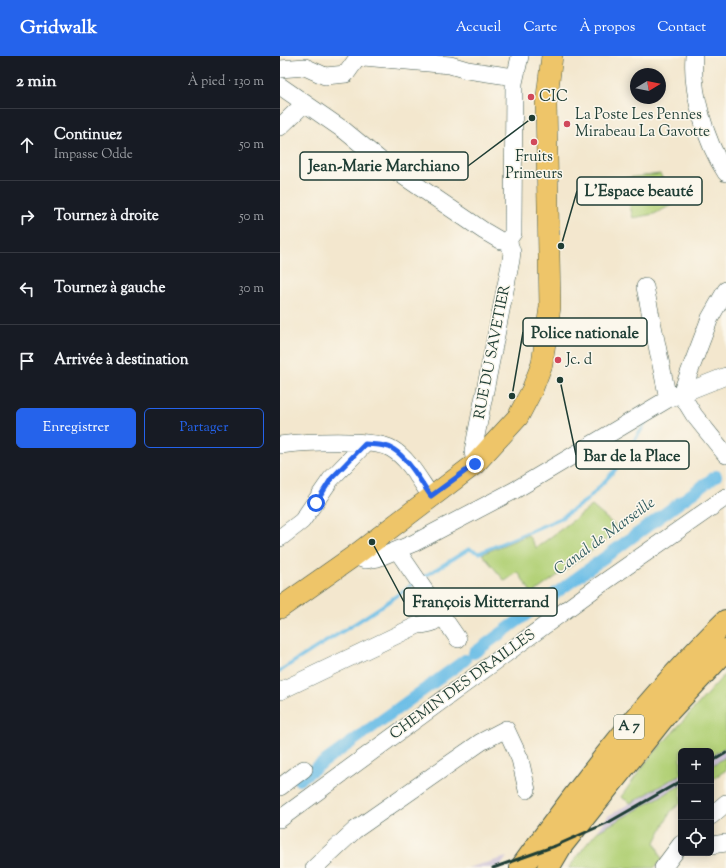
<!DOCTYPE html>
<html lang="fr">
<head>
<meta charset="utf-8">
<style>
	body { margin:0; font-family:"Sorts Mill Goudy",serif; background:#20242c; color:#f1f3f6 }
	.controls { position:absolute; right:12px; bottom:12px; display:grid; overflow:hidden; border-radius:6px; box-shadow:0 2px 10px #0003 }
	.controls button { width:36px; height:36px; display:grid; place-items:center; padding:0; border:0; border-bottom:1px solid #363941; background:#171b24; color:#f1f3f6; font:20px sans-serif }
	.compass { position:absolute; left:350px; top:12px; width:36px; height:36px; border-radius:50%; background:#171b24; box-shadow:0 2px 10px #0003; rotate:80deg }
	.stop { position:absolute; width:12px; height:12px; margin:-9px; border:3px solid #2563eb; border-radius:50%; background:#fff }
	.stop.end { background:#2563eb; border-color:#fff; box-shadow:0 1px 4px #0008 }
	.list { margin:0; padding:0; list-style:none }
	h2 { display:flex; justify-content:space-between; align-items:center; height:52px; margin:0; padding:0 16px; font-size:17px }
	h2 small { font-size:13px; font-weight:400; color:#9ea1a6 }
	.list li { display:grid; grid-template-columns:26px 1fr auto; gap:12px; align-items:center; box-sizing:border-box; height:72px; padding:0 16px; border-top:1px solid #363941 }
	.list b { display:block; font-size:15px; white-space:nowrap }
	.list p { margin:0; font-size:13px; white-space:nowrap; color:#9ea1a6 }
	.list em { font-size:13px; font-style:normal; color:#9ea1a6 }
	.actions { display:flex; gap:8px; padding:12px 16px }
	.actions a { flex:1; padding:9px 0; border:1px solid #2563eb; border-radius:6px; text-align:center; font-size:14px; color:#2563eb }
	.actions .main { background:#2563eb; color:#fff }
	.icon { flex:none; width:22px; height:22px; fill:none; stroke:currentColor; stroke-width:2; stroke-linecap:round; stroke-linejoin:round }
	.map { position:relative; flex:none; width:446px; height:812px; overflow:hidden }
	header { display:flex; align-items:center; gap:24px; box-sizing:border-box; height:56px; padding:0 20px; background:#2563eb; color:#fff }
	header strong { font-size:19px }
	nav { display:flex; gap:22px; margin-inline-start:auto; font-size:14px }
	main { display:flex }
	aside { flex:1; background:#171b24 }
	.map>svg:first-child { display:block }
	.industrial { fill:#cbbfd5 }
	.green { fill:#b3d178; stroke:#698756 }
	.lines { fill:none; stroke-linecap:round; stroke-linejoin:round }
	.stream { stroke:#6abde6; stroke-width:3.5 }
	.canal { stroke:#6abde6; stroke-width:12 }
	.minor-casing { stroke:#3f564b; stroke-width:18 }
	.major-casing { stroke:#3f564b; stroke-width:22 }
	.highway-casing { stroke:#3f564b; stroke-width:24 }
	.minor { stroke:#fff; stroke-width:17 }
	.major { stroke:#eec569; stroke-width:21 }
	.highway { stroke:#eec569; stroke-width:22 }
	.rail { stroke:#1f3d34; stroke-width:3 }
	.route { stroke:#2563eb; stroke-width:5 }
	.poi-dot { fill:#d1495b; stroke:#fbf7ec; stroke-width:1.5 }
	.labels { text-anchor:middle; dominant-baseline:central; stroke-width:3; stroke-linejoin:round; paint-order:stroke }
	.shield { fill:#fbf7ec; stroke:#61756b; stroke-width:1 }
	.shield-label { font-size:14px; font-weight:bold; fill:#1f3d34 }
	.poi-label { font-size:15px; fill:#1f3d34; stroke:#fbf7ec; text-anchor:start }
	.street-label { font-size:15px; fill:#1f3d34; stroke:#fbf7ec }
	.water-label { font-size:16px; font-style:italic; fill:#325d60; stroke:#fbf7ec }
	.leader { fill:none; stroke:#1f3d34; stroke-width:1.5 }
	.callout-dot { fill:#1f3d34; stroke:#fbf7ec; stroke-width:1.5 }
	.callout { fill:#fbf7ec; stroke:#1f3d34; stroke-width:1.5 }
	.callout-label { font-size:16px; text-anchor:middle; font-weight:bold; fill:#1f3d34 }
</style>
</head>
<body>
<header>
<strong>Gridwalk</strong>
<nav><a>Accueil</a><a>Carte</a><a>À propos</a><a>Contact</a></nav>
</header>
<main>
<aside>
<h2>2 min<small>À pied · 130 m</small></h2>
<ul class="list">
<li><svg class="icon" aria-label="ahead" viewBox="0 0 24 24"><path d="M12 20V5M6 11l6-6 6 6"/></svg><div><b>Continuez</b><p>Impasse Odde</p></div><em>50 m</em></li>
<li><svg class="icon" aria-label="right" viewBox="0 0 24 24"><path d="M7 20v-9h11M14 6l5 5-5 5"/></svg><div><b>Tournez à droite</b></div><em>50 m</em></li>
<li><svg class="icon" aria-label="left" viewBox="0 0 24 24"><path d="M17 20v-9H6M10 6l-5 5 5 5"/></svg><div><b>Tournez à gauche</b></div><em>30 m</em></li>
<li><svg class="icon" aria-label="arrive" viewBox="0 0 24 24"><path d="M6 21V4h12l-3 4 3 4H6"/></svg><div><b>Arrivée à destination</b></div></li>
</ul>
<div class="actions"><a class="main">Enregistrer</a><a>Partager</a></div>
</aside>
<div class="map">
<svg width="446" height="812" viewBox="0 0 446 812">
	<rect width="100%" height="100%" fill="#fbf7ec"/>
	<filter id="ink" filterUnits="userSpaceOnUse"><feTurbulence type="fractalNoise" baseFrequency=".025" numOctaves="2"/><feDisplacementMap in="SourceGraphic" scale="8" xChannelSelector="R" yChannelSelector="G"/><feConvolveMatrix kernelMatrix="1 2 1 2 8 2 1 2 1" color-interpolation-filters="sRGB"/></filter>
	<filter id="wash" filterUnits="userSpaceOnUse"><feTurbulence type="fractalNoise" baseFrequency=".012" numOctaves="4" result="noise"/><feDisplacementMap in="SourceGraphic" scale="16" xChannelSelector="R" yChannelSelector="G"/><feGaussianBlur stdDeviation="0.9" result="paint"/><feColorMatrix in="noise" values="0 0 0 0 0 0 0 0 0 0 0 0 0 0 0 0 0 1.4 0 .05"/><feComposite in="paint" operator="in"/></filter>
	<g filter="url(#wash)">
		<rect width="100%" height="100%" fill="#f3e7ce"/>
		<path class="industrial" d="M446 691V701L431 710V700Z
			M401 718V729L317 776 328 760Z
			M227 801 219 812H187Z"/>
		<path class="green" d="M380 118 396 147 374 158 353 162 348 142 339 123Z
			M312 450 340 474 252 538 238 516 225 525 202 498 248 479 256 492Z
			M446 617V691L431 700V695H401V718L351 747 341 741 366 706Z
			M446 701V714L431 724V710Z
			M401 729V747L391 755 375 786 382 804 374 812H289L305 790 317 776Z"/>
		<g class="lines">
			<path class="stream" d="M142 522 189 493 199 497 281 462 307 444 336 413 367 365
				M0 615C44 585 92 560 134 527"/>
			<path class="canal" d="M194 597 436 420
				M19 724 185 604"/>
		</g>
	</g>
	<g filter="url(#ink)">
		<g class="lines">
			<defs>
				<path id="minor" d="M414 0C411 36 426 87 446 117
					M0 13 25 11 45 20 66 18 76 4 84 1 170 9 187 14 235 21
					M0 30 65 75 104 107 204 175 221 185 228 184
					M0 71 24 48
					M228 184 233 177V169L234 27 240 0
					M365 231 388 343
					M401 338 430 262 446 234
					M401 338 414 359 446 399
					M0 389C22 386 94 382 112 393 129 403 140 425 151 440
					M195 408 193 395 231 204 232 196 228 184
					M0 482 22 465 51 423 85 388
					M117 494 178 583
					M74 500 85 504 98 502 134 487 235 434 388 343 446 320
					M0 635 138 569C149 568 154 568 160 559
					M0 731 24 713
					M431 760 446 747
					M0 763 320 529 446 441
					M431 789 446 787
					M34 812 75 774 201 686 226 673 240 703 247 734
					M383 812 401 788"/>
				<path id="major" d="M0 552 74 500 195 408 238 361 252 334 262 308 270 251 266 48 272 0"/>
				<path id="highway" d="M241 812C304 725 369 640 446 565
					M268 812 281 790 387 657 446 594"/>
			</defs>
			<use href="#minor" class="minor-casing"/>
			<use href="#major" class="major-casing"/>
			<use href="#highway" class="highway-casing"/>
			<use href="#minor" class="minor"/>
			<use href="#major" class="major"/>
			<use href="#highway" class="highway"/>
			<path class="rail" d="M431 706 446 697
				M213 812 275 790 329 766 401 725"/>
		</g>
	</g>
	<g class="lines" filter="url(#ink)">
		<path class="route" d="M36 447 51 423 85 388C94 389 105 388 113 393 129 403 140 425 151 440L195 408"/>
	</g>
	<g class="poi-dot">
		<circle cx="251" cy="41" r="4"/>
		<circle cx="287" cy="68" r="4"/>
		<circle cx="254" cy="86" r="4"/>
		<circle cx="278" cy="304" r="4"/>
	</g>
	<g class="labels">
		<rect class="shield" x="334" y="659" width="30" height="24" rx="3"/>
		<g class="shield-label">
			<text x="349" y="671">A 7</text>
		</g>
		<g class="poi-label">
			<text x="259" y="41">CIC</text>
			<text x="295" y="59">La Poste Les Pennes<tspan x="295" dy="17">Mirabeau La Gavotte</tspan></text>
			<text x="254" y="101" text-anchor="middle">Fruits<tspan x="254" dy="17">Primeurs</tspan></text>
			<text x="286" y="304">Jc. d</text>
		</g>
		<g class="street-label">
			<text transform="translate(213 296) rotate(-79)">RUE DU SAVETIER</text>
			<text transform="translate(183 629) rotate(-36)">CHEMIN DES DRAILLES</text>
		</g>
		<g class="water-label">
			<text transform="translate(325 481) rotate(-36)">Canal de Marseille</text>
		</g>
	</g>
	<path class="leader" d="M252 62L188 110M281 190L297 135M232 340L243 276M280 324L296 399M92 486L124 546"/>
	<g class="callout-dot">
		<circle cx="252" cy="62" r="4"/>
		<circle cx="281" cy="190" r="4"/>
		<circle cx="232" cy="340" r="4"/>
		<circle cx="280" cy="324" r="4"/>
		<circle cx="92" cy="486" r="4"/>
	</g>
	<g class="callout">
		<rect x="20" y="96" width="168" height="28" rx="4"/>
		<rect x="297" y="121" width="125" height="28" rx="4"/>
		<rect x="243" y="262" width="124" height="28" rx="4"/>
		<rect x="296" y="385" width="113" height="28" rx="4"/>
		<rect x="124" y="532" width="153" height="28" rx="4"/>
	</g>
	<g class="callout-label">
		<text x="104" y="115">Jean-Marie Marchiano</text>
		<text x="359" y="140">L'Espace beauté</text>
		<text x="305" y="282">Police nationale</text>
		<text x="352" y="405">Bar de la Place</text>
		<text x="201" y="551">François Mitterrand</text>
	</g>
</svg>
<div class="controls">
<button>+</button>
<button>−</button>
<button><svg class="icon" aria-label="locate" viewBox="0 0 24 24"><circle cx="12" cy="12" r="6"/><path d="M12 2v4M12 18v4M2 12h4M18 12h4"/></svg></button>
</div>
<svg class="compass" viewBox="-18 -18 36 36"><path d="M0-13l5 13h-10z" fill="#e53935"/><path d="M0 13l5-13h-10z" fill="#9ea1a6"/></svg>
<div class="stop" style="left:36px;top:447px"></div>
<div class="stop end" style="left:195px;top:408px"></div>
</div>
</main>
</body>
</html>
